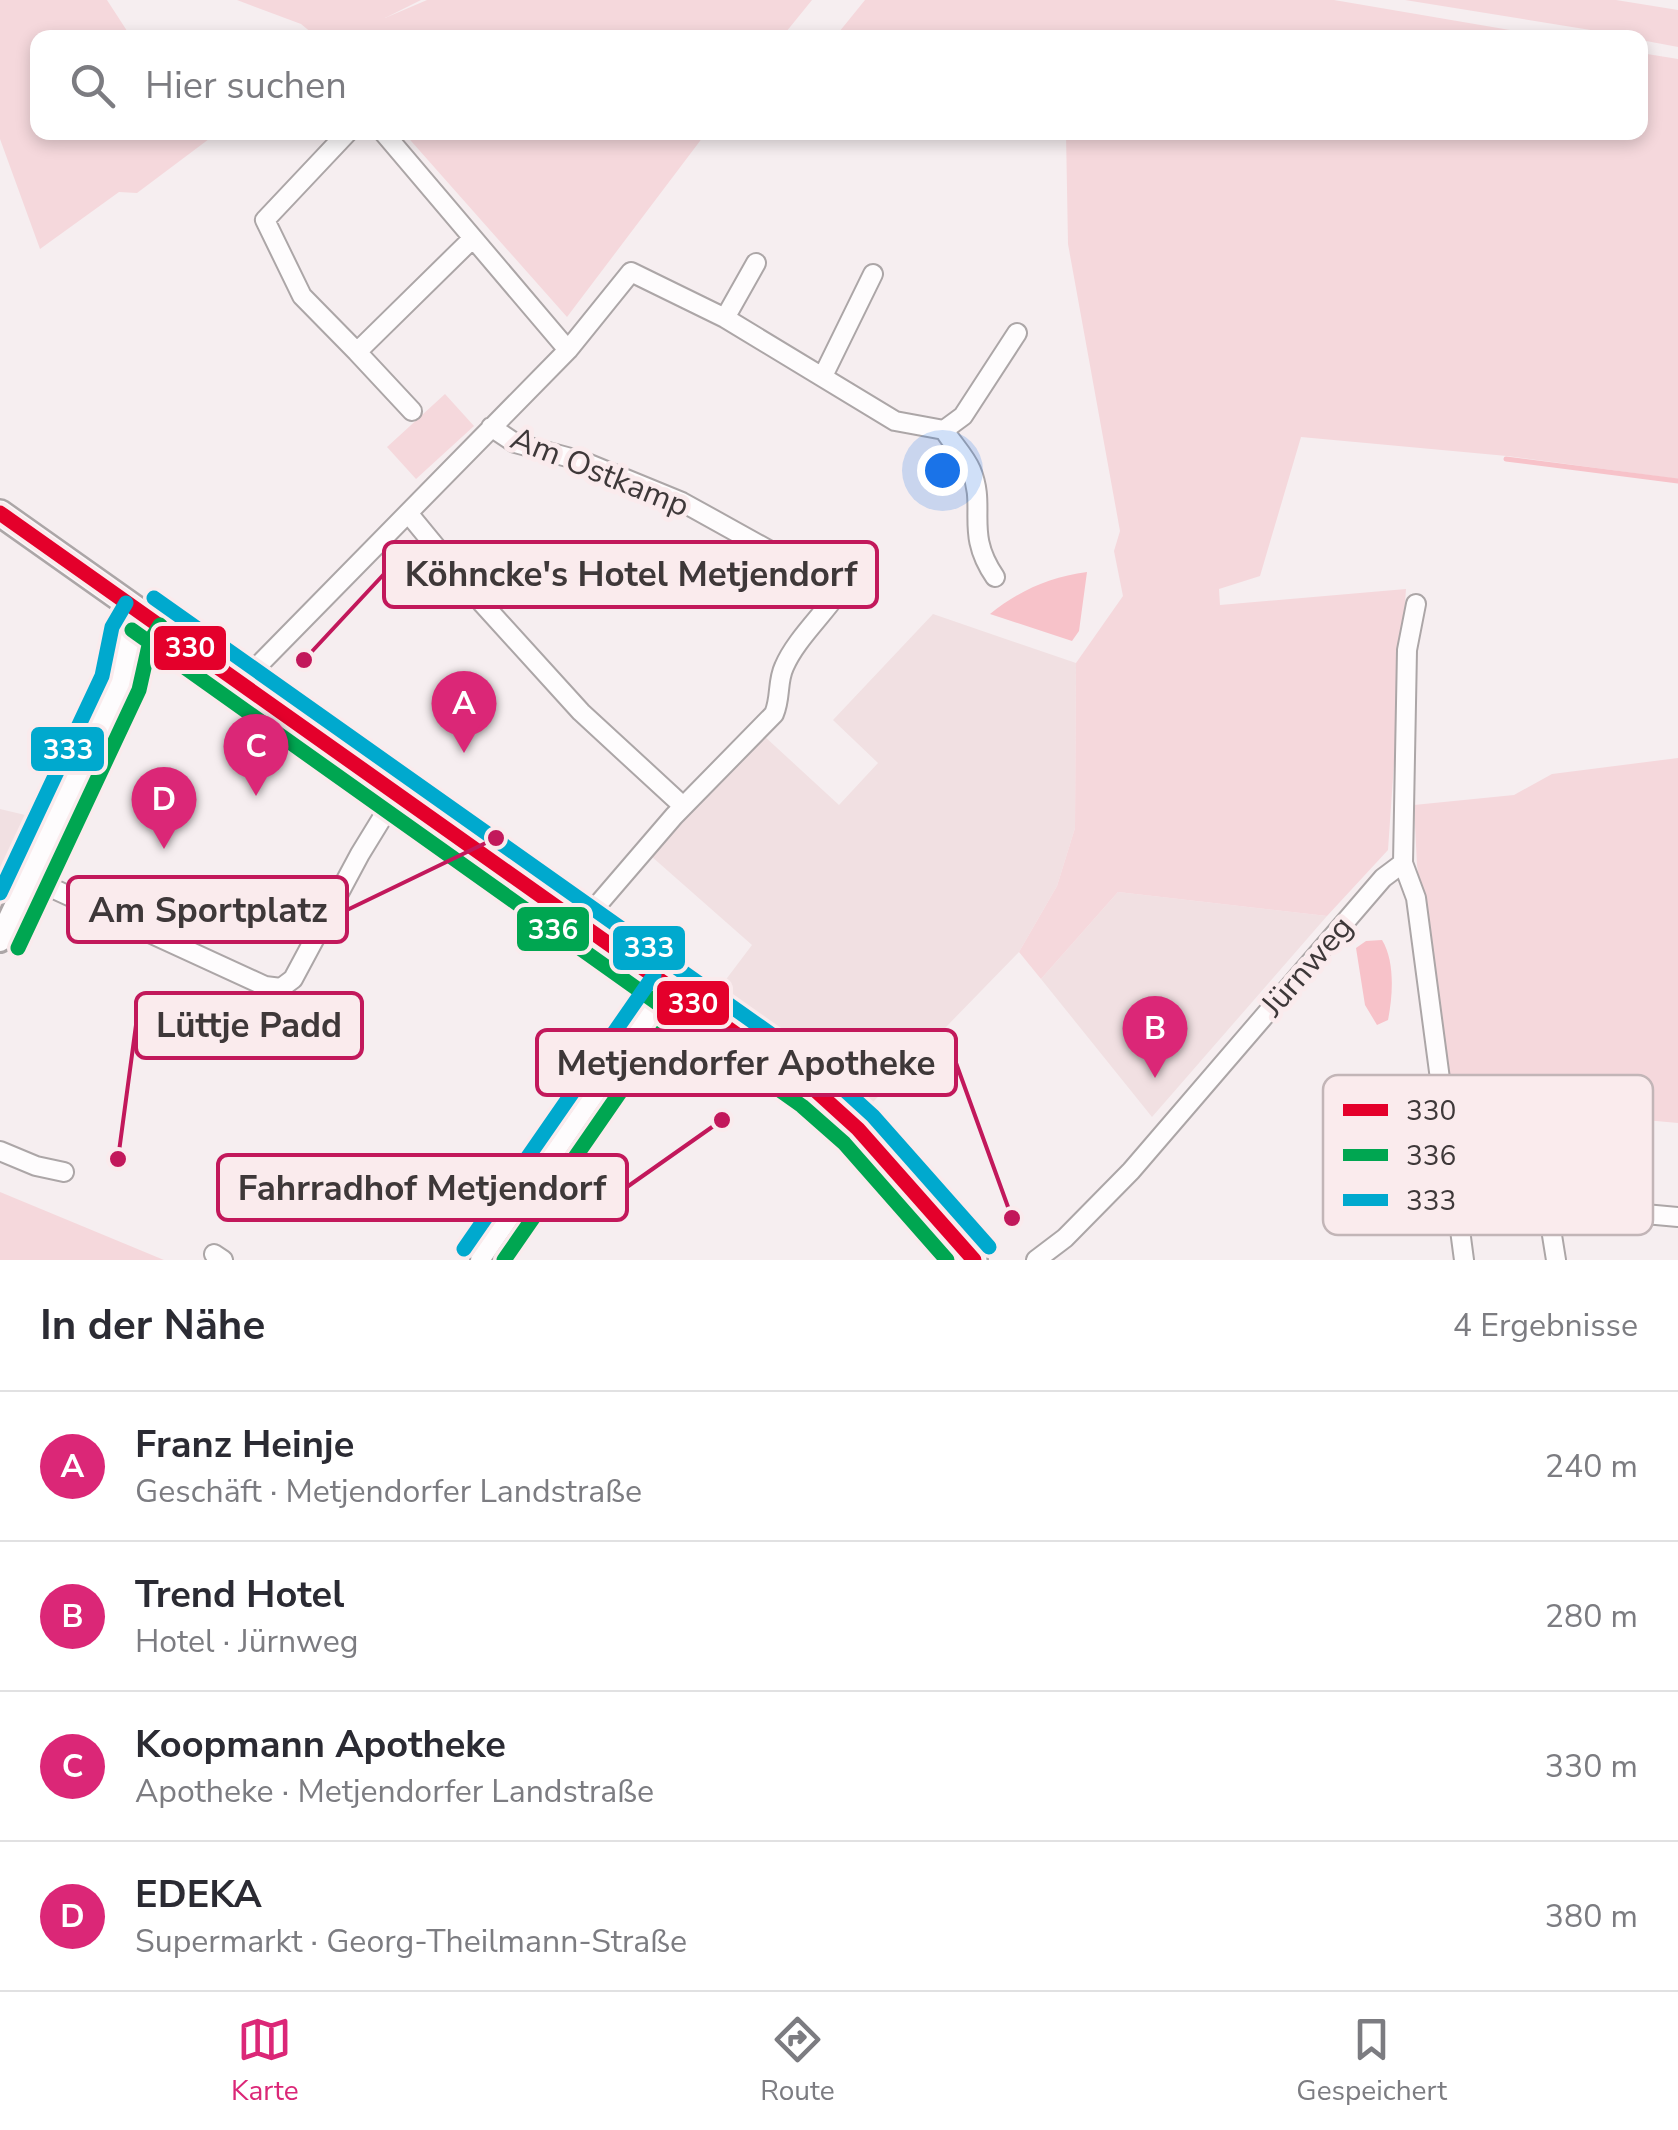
<!DOCTYPE html>
<html lang="de">
<head>
<meta charset="utf-8">
<style>
	body { margin:0; font-family:"Nunito Sans",sans-serif; background:#f7f7f7; color:#2b2b33 }
	.you { position:absolute; left:942px; top:470px; width:35px; height:35px; margin:-25px; border:8px solid #fff; border-radius:50%; background:#1a73e8; box-shadow:0 0 0 15px #1a73e833 }
	.badge { display:grid; place-items:center; width:65px; height:65px; border-radius:50%; background:#db2777; color:#fff; font-size:32px; font-weight:700 }
	.pin { position:absolute; translate:-50% -82px; filter:drop-shadow(0 2px 5px #0008) }
	.pin::after { content:''; position:absolute; top:52px; width:35px; height:30px; background:inherit; clip-path:polygon(0 0,100% 0,50% 100%) }
	.list { margin:0; padding:0; list-style:none }
	h2 { display:flex; justify-content:space-between; align-items:center; height:130px; margin:0; padding:0 40px; font-size:42px }
	h2 small { font-size:32px; font-weight:400; color:#7c7c81 }
	.list li { display:grid; grid-template-columns:65px 1fr auto; gap:30px; align-items:center; box-sizing:border-box; height:150px; padding:0 40px; border-top:2px solid #e1e1e2 }
	.list b { display:block; font-size:38px; white-space:nowrap }
	.list p { margin:0; font-size:32px; white-space:nowrap; color:#7c7c81 }
	.list em { font-size:32px; font-style:normal; color:#7c7c81 }
	.icon { flex:none; width:55px; height:55px; fill:none; stroke:currentColor; stroke-width:2; stroke-linecap:round; stroke-linejoin:round }
	.map { position:relative; flex:none; width:1678px; height:1260px; overflow:hidden }
	.search { position:absolute; background:#fff; box-shadow:0 5px 15px #0003; left:30px; right:30px; top:30px; height:110px; display:flex; align-items:center; gap:25px; box-sizing:border-box; padding:0 35px; border-radius:20px; color:#7c7c81; font-size:38px }
	.sheet { height:730px; background:#fff }
	nav { display:flex; justify-content:space-around; align-items:center; box-sizing:border-box; height:140px; border-top:2px solid #e1e1e2; background:#fff; font-size:28px; color:#7c7c81 }
	nav a { display:grid; justify-items:center; gap:5px }
	nav .on { color:#db2777 }
	.map>svg:first-child { display:block }
	.built { fill:#f1e0e2 }
	.green { fill:#f5d8dc }
	.water { fill:#f7c2c9 }
	.lines { fill:none; stroke-linecap:round; stroke-linejoin:round }
	.stream { stroke:#f7c2c9; stroke-width:5 }
	.minor-casing { stroke:#aca6a7; stroke-width:22 }
	.tertiary-casing { stroke:#aca6a7; stroke-width:28 }
	.secondary-casing { stroke:#aca6a7; stroke-width:30 }
	.minor { stroke:#fefcfd; stroke-width:18 }
	.tertiary { stroke:#fefcfd; stroke-width:22 }
	.secondary { stroke:#fbf6f8; stroke-width:25 }
	.bus-1-casing { stroke:#faebed; stroke-width:22 }
	.bus-2-casing { stroke:#faebed; stroke-width:22 }
	.bus-3-casing { stroke:#faebed; stroke-width:22 }
	.bus-1 { stroke:#e4002b; stroke-width:15 }
	.bus-2 { stroke:#00a651; stroke-width:15 }
	.bus-3 { stroke:#00a9ce; stroke-width:15 }
	.labels { text-anchor:middle; dominant-baseline:central; stroke-width:10; stroke-linejoin:round; paint-order:stroke }
	.street-label { font-size:32px; fill:#3e3839; stroke:#faebed }
	.key { fill:#faebed; stroke:#c2b5b7; stroke-width:2.5 }
	.key-label { font-size:28px; fill:#3e3839 }
	.leader { fill:none; stroke:#c2185b; stroke-width:4 }
	.callout-dot { fill:#c2185b; stroke:#faebed; stroke-width:4 }
	.callout { fill:#faebed; stroke:#c2185b; stroke-width:4 }
	.callout-label { font-size:35px; text-anchor:middle; font-weight:bold; fill:#3e3839 }
	.line-badge { stroke:#faebed; stroke-width:4 }
	.badge-label { font-size:28px; text-anchor:middle; font-weight:bold; fill:#fff }
</style>
</head>
<body>
<div class="map">
<svg width="1678" height="1260" viewBox="0 0 1678 1260">
	<rect width="100%" height="100%" fill="#f6eef0"/>
	<path class="built" d="M933 614 1076 663 1075 828 1057 886 1019 952 873 1102 854 1095 718 990 752 945 651 856 763 735 839 805 878 763 833 720Z
		M0 809 42 819 0 911Z
		M1118 892 1327 916 1152 1117 1041 979Z"/>
	<path class="green" d="M0 0H107L131 37 38 38V132L217 133 137 193 119 192 40 249 0 139Z
		M237 0H421L385 18 427 0H812L782 37 318 38 301 24Z
		M865 0H1334L1551 37H835Z
		M1405 0H1616L1678 10V47L1641 40 1640 38Z
		M1641 53 1678 59V479L1507 456 1301 437 1260 576 1219 589 1220 605 1406 589 1388 850 1327 916 1118 892 1041 979 1019 952 1057 886 1075 828 1076 663 1123 596 1114 551 1120 531 1068 244 1066 133 1640 132Z
		M404 133H706L567 317Z
		M445 394 474 426 416 479 387 447Z
		M1678 758V1123L1448 1102 1417 865 1414 805 1514 795 1552 774Z
		M0 1192 164 1260H0Z"/>
	<path class="water" d="M1087 572 1079 631 1072 641 990 614C1020 590 1050 577 1087 572Z
		M1382 940C1395 961 1393 995 1388 1020L1377 1025 1365 1005 1356 948 1366 941Z"/>
	<g class="lines">
		<path class="stream" d="M1506 459 1678 481"/>
		<defs>
			<path id="minor" d="M348 132 265 220 302 296 357 352 472 239
				M383 132 568 350
				M725 318 756 263
				M357 352 412 411
				M823 376 873 274
				M491 427 515 443 582 461 682 502 828 583 837 594C821 617 795 641 784 667 777 682 781 698 774 714L674 816 582 923
				M944 430 963 416 1017 333
				M408 513 482 603 581 712 683 806
				M242 682 568 350 631 272 725 318 895 421 944 430C952 443 965 456 971 470 987 508 964 532 995 577
				M1403 863 1416 898 1464 1260
				M30 878 265 986 281 988 293 979 360 854 398 792
				M0 1151 36 1166 64 1172
				M214 1254 223 1260
				M480 1260 670 986
				M1036 1260 1065 1238 1131 1171 1383 878 1403 863 1407 650 1416 604
				M1556 1260 1551 1229 1558 1210 1569 1207 1678 1217"/>
			<path id="tertiary" d="M122 679 131 633 143 614
				M0 940 121 682 164 629"/>
			<path id="secondary" d="M0 513 815 1090 858 1129 974 1260"/>
		</defs>
		<use href="#minor" class="minor-casing"/>
		<use href="#tertiary" class="tertiary-casing"/>
		<use href="#secondary" class="secondary-casing"/>
		<use href="#minor" class="minor"/>
		<use href="#tertiary" class="tertiary"/>
		<use href="#secondary" class="secondary"/>
		<defs>
			<path id="bus-1" d="M0 513 815 1090 858 1129 974 1260"/>
			<path id="bus-2" d="M132 630 802 1106 844 1143 947 1260
				M18 948 139 690 150 641 160 625
				M504 1260 686 997"/>
			<path id="bus-3" d="M154 598 827 1074 873 1116 989 1247
				M0 893 102 676 112 627 126 603
				M464 1249 654 975"/>
		</defs>
		<use href="#bus-1" class="bus-1-casing"/>
		<use href="#bus-2" class="bus-2-casing"/>
		<use href="#bus-3" class="bus-3-casing"/>
		<use href="#bus-1" class="bus-1"/>
		<use href="#bus-2" class="bus-2"/>
		<use href="#bus-3" class="bus-3"/>
	</g>
	<g class="labels">
		<g class="street-label">
			<text transform="translate(600 472) rotate(22)">Am Ostkamp</text>
			<text transform="translate(1307 966) rotate(-49)">Jürnweg</text>
		</g>
	</g>
	<rect x="1323" y="1075" width="330" height="160" rx="15" class="key"/>
	<rect x="1343" y="1104" width="45" height="12" fill="#e4002b"/>
	<rect x="1343" y="1149" width="45" height="12" fill="#00a651"/>
	<rect x="1343" y="1194" width="45" height="12" fill="#00a9ce"/>
	<g class="key-label">
		<text x="1406" y="1120">330</text>
		<text x="1406" y="1165">336</text>
		<text x="1406" y="1210">333</text>
	</g>
	<path class="leader" d="M304 660L384 574M496 838L347 910M118 1159L136 1025M1012 1218L956 1063M722 1120L627 1187"/>
	<g class="callout-dot">
		<circle cx="304" cy="660" r="10"/>
		<circle cx="496" cy="838" r="10"/>
		<circle cx="118" cy="1159" r="10"/>
		<circle cx="1012" cy="1218" r="10"/>
		<circle cx="722" cy="1120" r="10"/>
	</g>
	<g class="callout">
		<rect x="384" y="542" width="493" height="65" rx="10"/>
		<rect x="68" y="877" width="279" height="65" rx="10"/>
		<rect x="136" y="993" width="226" height="65" rx="10"/>
		<rect x="537" y="1030" width="419" height="65" rx="10"/>
		<rect x="218" y="1155" width="409" height="65" rx="10"/>
	</g>
	<g class="callout-label">
		<text x="631" y="586">Köhncke's Hotel Metjendorf</text>
		<text x="208" y="922">Am Sportplatz</text>
		<text x="249" y="1037">Lüttje Padd</text>
		<text x="746" y="1075">Metjendorfer Apotheke</text>
		<text x="422" y="1200">Fahrradhof Metjendorf</text>
	</g>
	<g class="line-badge">
		<rect x="152" y="624" width="76" height="48" rx="10" fill="#e4002b"/>
		<rect x="29" y="725" width="77" height="48" rx="10" fill="#00a9ce"/>
		<rect x="515" y="905" width="76" height="48" rx="10" fill="#00a651"/>
		<rect x="611" y="924" width="76" height="48" rx="10" fill="#00a9ce"/>
		<rect x="655" y="979" width="76" height="48" rx="10" fill="#e4002b"/>
	</g>
	<g class="badge-label">
		<text x="190" y="657">330</text>
		<text x="68" y="759">333</text>
		<text x="553" y="939">336</text>
		<text x="649" y="957">333</text>
		<text x="693" y="1013">330</text>
	</g>
</svg>
<div class="you"></div>
<div class="pin badge" style="left:464px;top:753px">A</div>
<div class="pin badge" style="left:1155px;top:1078px">B</div>
<div class="pin badge" style="left:256px;top:796px">C</div>
<div class="pin badge" style="left:164px;top:849px">D</div>
<div class="search"><svg class="icon" aria-label="search" viewBox="0 0 24 24"><circle cx="10" cy="10" r="6"/><path d="M15 15l6 6"/></svg>Hier suchen</div>
</div>
<section class="sheet">
<h2>In der Nähe<small>4 Ergebnisse</small></h2>
<ul class="list">
<li><span class="badge">A</span><div><b>Franz Heinje</b><p>Geschäft · Metjendorfer Landstraße</p></div><em>240 m</em></li>
<li><span class="badge">B</span><div><b>Trend Hotel</b><p>Hotel · Jürnweg</p></div><em>280 m</em></li>
<li><span class="badge">C</span><div><b>Koopmann Apotheke</b><p>Apotheke · Metjendorfer Landstraße</p></div><em>330 m</em></li>
<li><span class="badge">D</span><div><b>EDEKA</b><p>Supermarkt · Georg-Theilmann-Straße</p></div><em>380 m</em></li>
</ul>
</section>
<nav>
<a class="on"><svg class="icon" aria-label="map" viewBox="0 0 24 24"><path d="M3 6l6-2 6 2 6-2v14l-6 2-6-2-6 2zM9 4v14M15 6v14"/></svg>Karte</a>
<a><svg class="icon" aria-label="directions" viewBox="0 0 24 24"><path d="M12 3l9 9-9 9-9-9zM9 14v-3h6M13 9l2 2-2 2"/></svg>Route</a>
<a><svg class="icon" aria-label="saved" viewBox="0 0 24 24"><path d="M7 4h10v16l-5-4-5 4z"/></svg>Gespeichert</a>
</nav>
</body>
</html>
